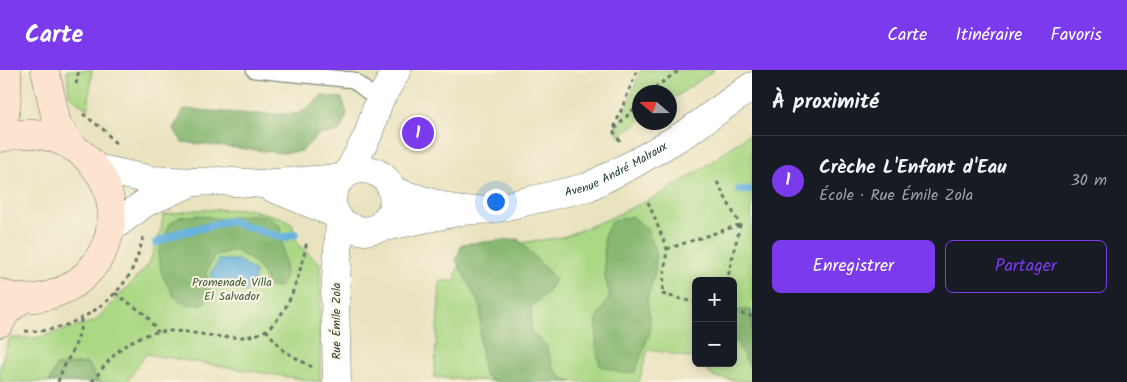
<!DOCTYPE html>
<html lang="fr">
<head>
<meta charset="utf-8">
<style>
	body { margin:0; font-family:Kalam,sans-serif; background:#242831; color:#f1f3f6 }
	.controls { position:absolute; right:15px; bottom:15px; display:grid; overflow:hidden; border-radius:8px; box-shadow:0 2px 12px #0003 }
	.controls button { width:45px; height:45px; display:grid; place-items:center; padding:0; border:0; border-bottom:1px solid #363941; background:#171b24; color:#f1f3f6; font:25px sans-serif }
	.compass { position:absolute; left:632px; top:15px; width:45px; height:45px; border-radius:50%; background:#171b24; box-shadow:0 2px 12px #0003; rotate:290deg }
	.you { position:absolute; left:495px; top:131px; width:18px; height:18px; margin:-12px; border:4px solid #fff; border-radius:50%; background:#1a73e8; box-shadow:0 0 0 8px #1a73e833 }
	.badge { display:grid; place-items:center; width:32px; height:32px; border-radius:50%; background:#7c3aed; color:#fff; font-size:16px; font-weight:700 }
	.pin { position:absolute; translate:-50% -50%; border:2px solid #fff; box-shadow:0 1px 5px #0006 }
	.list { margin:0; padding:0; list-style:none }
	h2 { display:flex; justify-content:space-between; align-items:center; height:65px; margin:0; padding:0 20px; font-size:21px }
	h2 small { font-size:16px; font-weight:400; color:#9ea1a6 }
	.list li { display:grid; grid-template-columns:32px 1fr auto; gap:15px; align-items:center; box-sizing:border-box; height:90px; padding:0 20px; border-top:1px solid #363941 }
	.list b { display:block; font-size:19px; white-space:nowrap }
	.list p { margin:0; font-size:16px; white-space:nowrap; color:#9ea1a6 }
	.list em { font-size:16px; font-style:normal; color:#9ea1a6 }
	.actions { display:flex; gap:10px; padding:15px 20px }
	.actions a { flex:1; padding:11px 0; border:1px solid #7c3aed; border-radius:8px; text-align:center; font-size:18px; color:#7c3aed }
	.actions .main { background:#7c3aed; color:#fff }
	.map { position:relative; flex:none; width:752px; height:312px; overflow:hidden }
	header { display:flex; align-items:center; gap:30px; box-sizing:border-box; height:70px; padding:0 25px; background:#7c3aed; color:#fff }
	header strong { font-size:24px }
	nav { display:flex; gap:28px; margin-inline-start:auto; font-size:18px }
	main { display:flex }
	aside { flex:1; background:#171b24 }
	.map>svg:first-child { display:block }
	.green { fill:#abd885; stroke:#658a5c }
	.forest { fill:#88b872; stroke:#547a53 }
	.water { fill:#65b1de; stroke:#427789 }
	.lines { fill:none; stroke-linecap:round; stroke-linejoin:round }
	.stream { stroke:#65b1de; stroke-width:8 }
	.service-casing { stroke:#667765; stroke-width:17 }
	.minor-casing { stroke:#667765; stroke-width:29 }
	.tertiary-casing { stroke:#667765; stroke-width:29 }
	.secondary-casing { stroke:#667765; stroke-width:29 }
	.path { stroke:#667765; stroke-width:3; stroke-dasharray:4 4; stroke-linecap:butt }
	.service { stroke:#fff; stroke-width:15 }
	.minor { stroke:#fff; stroke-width:28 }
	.tertiary { stroke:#fff; stroke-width:28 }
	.secondary { stroke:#fde4d1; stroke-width:28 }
	.labels { text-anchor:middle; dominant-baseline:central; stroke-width:4; stroke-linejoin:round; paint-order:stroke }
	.street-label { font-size:12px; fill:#1f3d34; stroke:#fcf5e5 }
	.park-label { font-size:12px; fill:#3b5c44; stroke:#fcf5e5 }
</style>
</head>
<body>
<header>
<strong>Carte</strong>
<nav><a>Carte</a><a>Itinéraire</a><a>Favoris</a></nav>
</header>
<main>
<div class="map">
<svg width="752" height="312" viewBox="0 0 752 312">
	<rect width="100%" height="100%" fill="#fcf5e5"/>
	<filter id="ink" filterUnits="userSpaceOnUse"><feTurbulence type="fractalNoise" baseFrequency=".02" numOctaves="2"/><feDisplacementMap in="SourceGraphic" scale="10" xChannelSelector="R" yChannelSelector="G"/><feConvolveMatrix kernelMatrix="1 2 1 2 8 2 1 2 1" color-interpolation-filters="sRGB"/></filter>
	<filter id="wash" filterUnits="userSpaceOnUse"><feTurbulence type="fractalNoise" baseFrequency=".0096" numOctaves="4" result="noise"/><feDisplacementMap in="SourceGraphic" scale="20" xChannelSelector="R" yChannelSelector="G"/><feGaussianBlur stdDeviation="1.12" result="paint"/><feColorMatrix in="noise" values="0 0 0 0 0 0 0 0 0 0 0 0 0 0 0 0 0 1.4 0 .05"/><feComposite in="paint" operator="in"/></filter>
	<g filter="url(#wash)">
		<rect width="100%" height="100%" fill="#eae3c0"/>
		<path class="green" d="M67 0H92L88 40 69 25Z
			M641 0H714L670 31V22H640L639 52 619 66 617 62Z
			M752 62V312L713 307 702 293H733V211H696V289L648 279 639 312H504L434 307 440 213 442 211H456V203L465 175 513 174 563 167 608 149 659 125 696 103Z
			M248 139 280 147 292 154 298 175 320 193V312L146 284 127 312H0V296L10 268H36L95 251 149 194 161 160 163 145 195 140Z"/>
		<path class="forest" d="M322 26 342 28 347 44 339 62 318 65 302 81 283 83 182 72 174 59 184 39 252 44H299Z
			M198 145 220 149 244 145 267 146 280 156 286 206 279 217H270C260 197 254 189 233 180L214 186 206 203 211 223 203 234 186 235 174 226 162 205 158 183 170 154 179 147Z
			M632 146 647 159 656 181 655 201 647 230 651 259 635 302 621 303 600 296 596 277 597 249 610 226 605 208 604 167 611 152Z
			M518 169 555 209 547 223 531 237V262L546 275 553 297 564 309 572 312H494L484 304 480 272 481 237 456 190 462 174Z
			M733 240H746L752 241V301L733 266Z
			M87 293 100 312H49L56 296Z"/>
		<path class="water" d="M219 190H239L255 202 254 213 246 222 216 214 211 203Z"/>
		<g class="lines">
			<path class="stream" d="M739 120H752
				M156 173 175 164 230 151 283 168 295 164"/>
		</g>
	</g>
	<g filter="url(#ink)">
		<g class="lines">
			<defs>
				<path id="service" d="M254 0 353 10 379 31"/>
				<path id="minor" d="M348 103 368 65 379 31 397 0
					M337 312 335 225 340 151"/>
				<g id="tertiary">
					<path d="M96 98 151 110 194 112 219 111 262 114 341 108"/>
					<path d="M268 116 336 144"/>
					<path d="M392 121 456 140"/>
					<path id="s1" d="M378 158C389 147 397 137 392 121 390 112 383 105 375 102 333 85 309 154 365 161L462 141 494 139 588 117 635 93 688 62 752 16"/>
					<path d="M110 159 145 133 188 114"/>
				</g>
				<path id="secondary" d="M45 0 57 54 70 74
					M0 68C76 45 142 124 97 191 87 206 73 217 56 223 38 230 18 230 0 223
					M0 68C7 45 8 24 7 0
					M0 253 7 241 23 228"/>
			</defs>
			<use href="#service" class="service-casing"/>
			<use href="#minor" class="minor-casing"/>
			<use href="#tertiary" class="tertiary-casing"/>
			<use href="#secondary" class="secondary-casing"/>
			<path class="path" d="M76 14 79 0
				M648 22 680 0
				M83 44 104 60 117 75
				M615 59 640 32
				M620 71 613 61 637 0
				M717 112 740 155 727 211
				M648 132 667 179 662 224 696 233
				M667 179 739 155
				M115 223 146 245 158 262
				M733 242 752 246
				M266 260 284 281 312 297
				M25 261C64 264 107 239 128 207 135 195 140 180 143 167
				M58 312C65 288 81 276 81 248
				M92 312C108 291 120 274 146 265 168 257 191 263 214 266 230 268 252 269 266 260 291 243 301 199 307 171"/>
			<use href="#service" class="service"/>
			<use href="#minor" class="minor"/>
			<use href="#tertiary" class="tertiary"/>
			<use href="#secondary" class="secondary"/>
		</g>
	</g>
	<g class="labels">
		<g class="street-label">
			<text stroke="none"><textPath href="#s1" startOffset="439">Avenue André Malraux</textPath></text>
			<text transform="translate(336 251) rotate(-90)">Rue Émile Zola</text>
		</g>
		<g class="park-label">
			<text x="232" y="212">Promenade Villa<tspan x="232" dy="14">El Salvador</tspan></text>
		</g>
	</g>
</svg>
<div class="controls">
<button>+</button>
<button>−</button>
</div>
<svg class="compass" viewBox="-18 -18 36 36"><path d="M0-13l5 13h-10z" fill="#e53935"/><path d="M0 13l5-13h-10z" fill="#9ea1a6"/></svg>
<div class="you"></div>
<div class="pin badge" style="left:418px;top:63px">1</div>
</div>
<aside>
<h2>À proximité<small></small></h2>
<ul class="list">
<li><span class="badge">1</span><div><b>Crèche L'Enfant d'Eau</b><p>École · Rue Émile Zola</p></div><em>30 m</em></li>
</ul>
<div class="actions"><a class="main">Enregistrer</a><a>Partager</a></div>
</aside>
</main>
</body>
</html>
